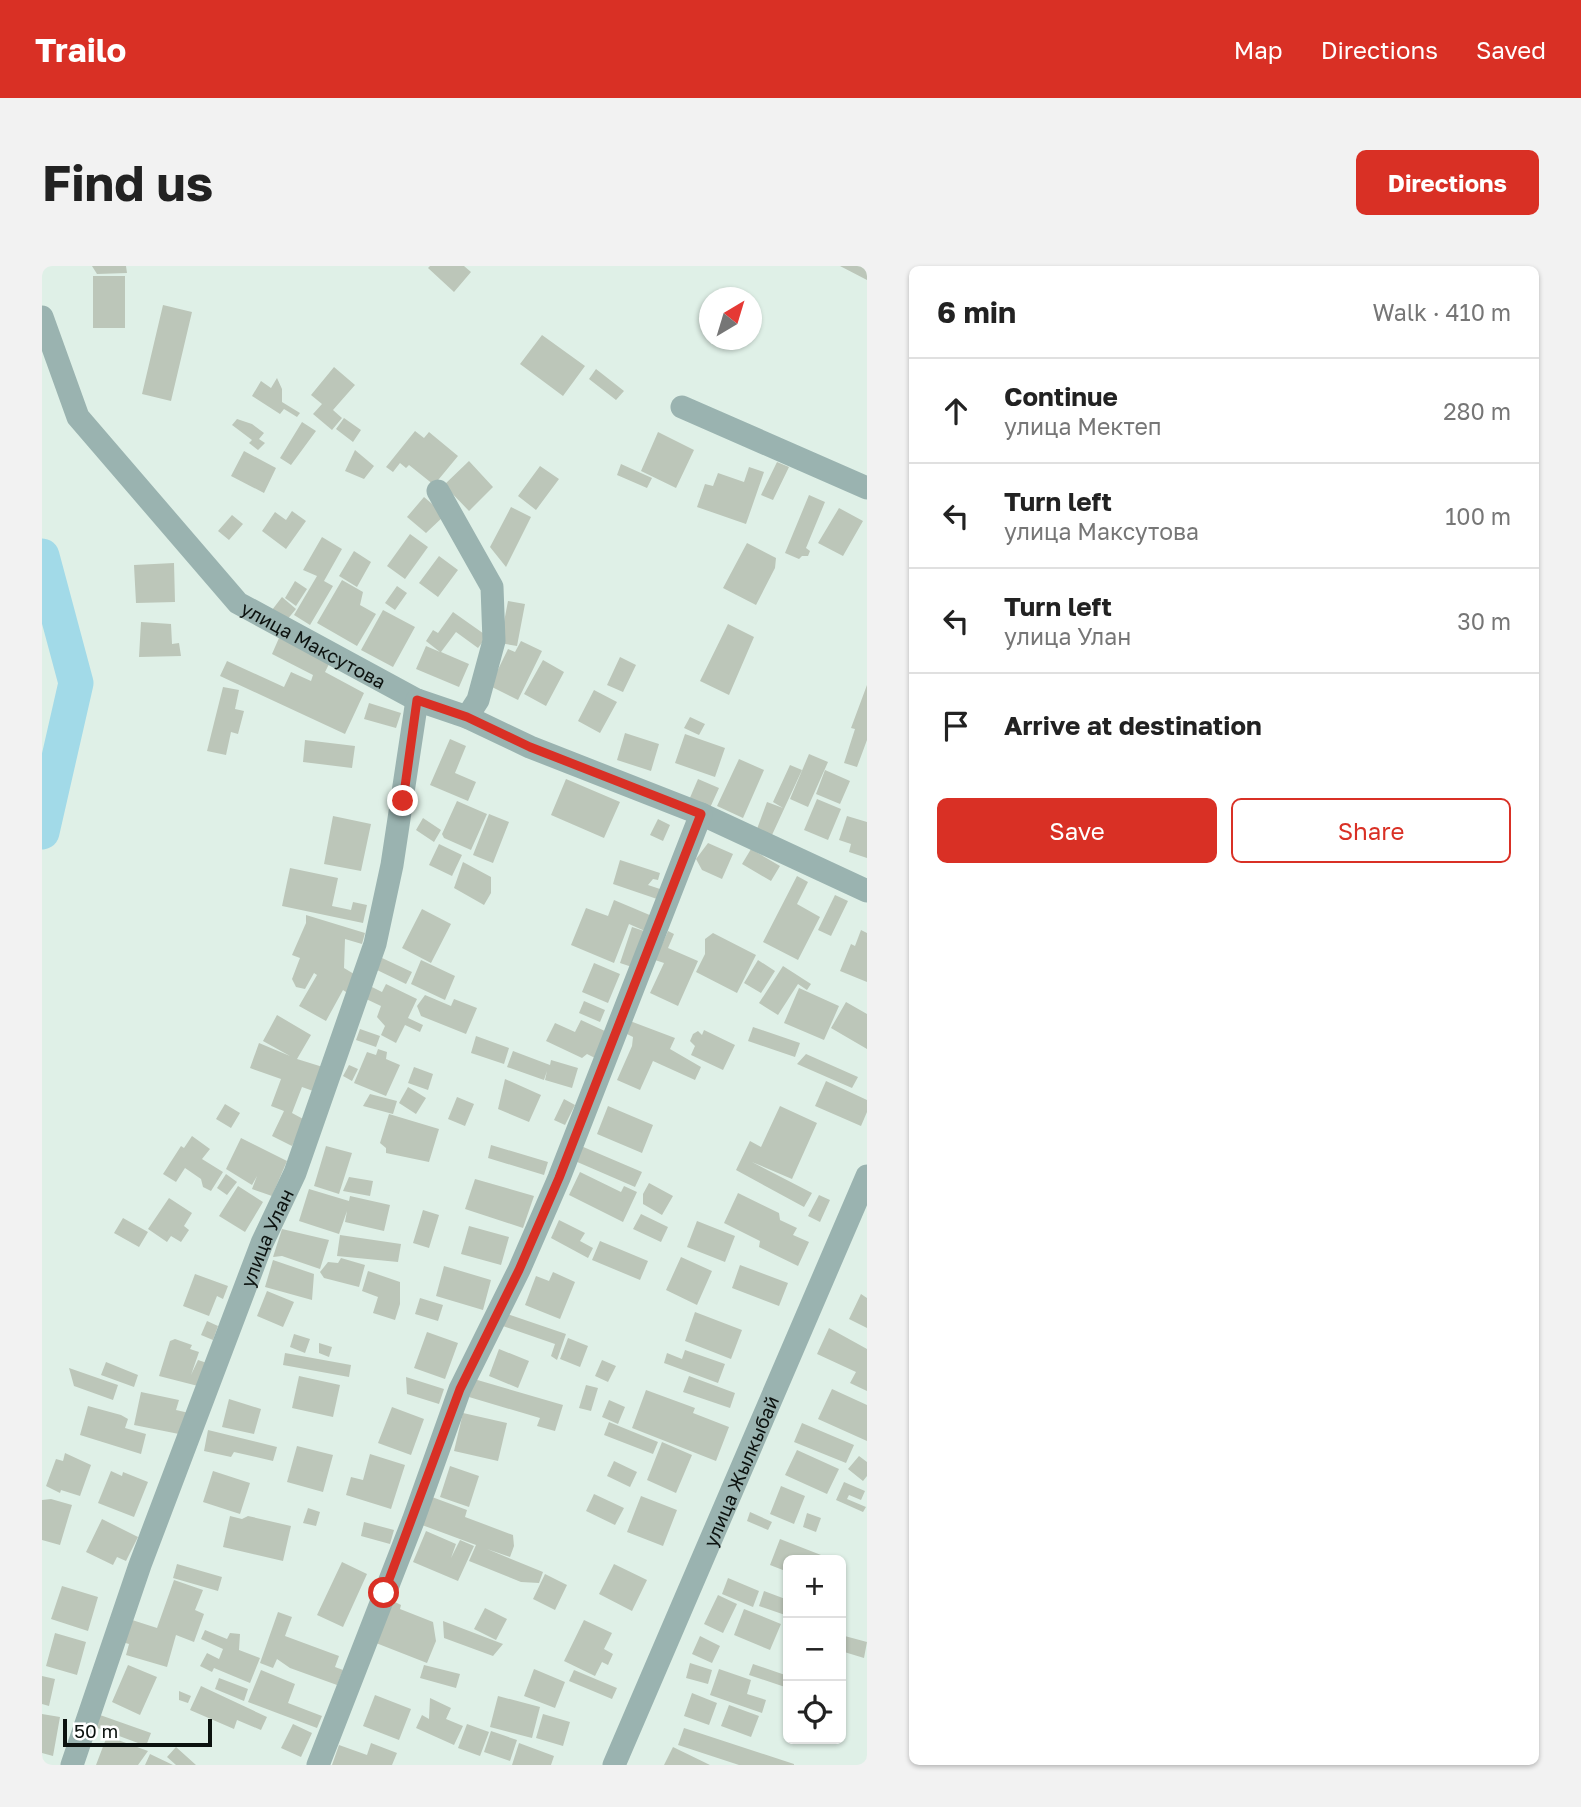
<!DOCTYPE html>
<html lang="en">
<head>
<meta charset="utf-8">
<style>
	body { margin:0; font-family:"Golos Text",sans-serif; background:#f2f2f2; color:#222 }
	.controls { position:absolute; right:21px; bottom:21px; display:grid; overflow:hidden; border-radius:10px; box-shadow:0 2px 5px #0004 }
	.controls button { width:63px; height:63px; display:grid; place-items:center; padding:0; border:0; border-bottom:2px solid #e0e0e0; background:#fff; color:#222; font:35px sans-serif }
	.compass { position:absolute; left:657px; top:21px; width:63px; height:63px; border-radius:50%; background:#fff; box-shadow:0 2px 5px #0004; rotate:38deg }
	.scale { position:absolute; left:21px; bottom:18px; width:149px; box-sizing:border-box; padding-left:7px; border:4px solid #0c120f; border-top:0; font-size:19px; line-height:24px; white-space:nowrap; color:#0c120f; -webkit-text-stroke:5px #fff; paint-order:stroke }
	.stop { position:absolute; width:21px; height:21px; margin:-16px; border:5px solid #d93025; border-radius:50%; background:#fff }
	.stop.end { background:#d93025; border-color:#fff; box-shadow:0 2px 7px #0008 }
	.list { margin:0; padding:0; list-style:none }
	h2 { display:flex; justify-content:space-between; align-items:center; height:91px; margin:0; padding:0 28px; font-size:30px }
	h2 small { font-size:23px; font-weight:400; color:#767676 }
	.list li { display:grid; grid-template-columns:46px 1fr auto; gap:21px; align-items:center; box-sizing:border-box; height:105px; padding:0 28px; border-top:2px solid #e0e0e0 }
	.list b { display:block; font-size:26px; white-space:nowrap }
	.list p { margin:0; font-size:23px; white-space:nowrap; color:#767676 }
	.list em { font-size:23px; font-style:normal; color:#767676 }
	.actions { display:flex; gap:14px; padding:21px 28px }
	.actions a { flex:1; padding:16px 0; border:2px solid #d93025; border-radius:10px; text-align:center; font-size:24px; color:#d93025 }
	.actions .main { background:#d93025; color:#fff }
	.icon { flex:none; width:38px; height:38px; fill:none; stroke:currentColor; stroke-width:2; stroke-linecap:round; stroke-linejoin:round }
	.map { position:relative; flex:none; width:825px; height:1499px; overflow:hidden; border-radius:10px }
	header { display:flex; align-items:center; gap:42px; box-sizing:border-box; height:98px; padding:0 35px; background:#d93025; color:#fff }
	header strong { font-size:33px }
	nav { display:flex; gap:38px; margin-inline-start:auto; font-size:24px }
	.intro { display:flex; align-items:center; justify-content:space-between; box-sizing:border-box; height:168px; padding:0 42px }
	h1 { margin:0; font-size:49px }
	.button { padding:18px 32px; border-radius:10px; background:#d93025; color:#fff; font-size:24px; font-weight:700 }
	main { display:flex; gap:42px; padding:0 42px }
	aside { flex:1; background:#fff; border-radius:10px; box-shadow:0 2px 5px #0004 }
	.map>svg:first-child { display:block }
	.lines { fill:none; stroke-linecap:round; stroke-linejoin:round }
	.river { stroke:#a2dae8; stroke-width:35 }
	.building { fill:#bcc6b9 }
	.minor { stroke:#9ab3b0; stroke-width:23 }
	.route { stroke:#d93025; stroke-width:9 }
	.labels { text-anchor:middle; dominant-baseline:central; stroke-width:7; stroke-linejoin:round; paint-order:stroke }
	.street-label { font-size:19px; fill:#0c120f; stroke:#fff }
</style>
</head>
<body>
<header>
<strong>Trailo</strong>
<nav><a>Map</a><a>Directions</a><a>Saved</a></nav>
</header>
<div class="intro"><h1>Find us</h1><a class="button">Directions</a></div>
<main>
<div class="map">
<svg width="825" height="1499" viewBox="0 0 825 1499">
	<rect width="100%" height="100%" fill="#dff0e7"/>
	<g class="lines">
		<path class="river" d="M0 290 34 417 0 566"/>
	</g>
	<path class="building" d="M50 0H84L85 7 55 8Z
		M388 0H422L429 6 412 26 386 2Z
		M798 0H825V14Z
		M51 10H83V62H51Z
		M121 39 150 46 129 135 100 128Z
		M500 69 543 100 521 130 478 98Z
		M292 101 313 119 291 144 300 152 290 164 271 148 280 138 269 129Z
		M554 103 582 125 574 134 547 113Z
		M235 112 240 123V136L258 147 255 151 242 143 238 148 210 130 219 115 229 122Z
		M302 152 319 164 311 176 294 163Z
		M195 153 210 158 222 167 217 173 223 177 216 184 207 177 210 174 190 159Z
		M260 156 274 165 249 199 238 192Z
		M373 165 382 172 387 166 416 190 392 219 367 199 364 202 358 197 351 206 344 201Z
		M616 166 652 184 634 222 599 205Z
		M313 184 332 200 322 213 303 205Z
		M202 185 234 202 222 227 189 210Z
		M427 195 451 221 427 245 402 219Z
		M735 196 747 201 731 234 719 229Z
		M579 198 610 212 605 222 575 209Z
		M498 200 517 213 494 244 476 230Z
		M707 201 722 206 704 258 655 241 663 218 671 220 676 207 702 216Z
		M767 229 783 236 764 282 768 285 766 290H760L757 293 743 287Z
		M382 231 403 249 384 267 365 251Z
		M469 241 489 251 464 301 448 281Z
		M797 242 821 255 801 290 776 277Z
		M250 245 264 255 244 283 220 265 233 246 244 254Z
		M190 249 201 258 187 274 176 265Z
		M368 268 386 281 363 313 345 300Z
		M280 271 300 283 282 315 291 320 268 359 252 349 275 310 261 304Z
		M705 277 734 292 733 302 714 339 681 322Z
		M312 285 329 296 315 321 297 310Z
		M397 290 416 304 396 331 377 317Z
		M132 297 133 336 94 337 92 299Z
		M300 314 321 326 318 339 334 348 315 380 275 357Z
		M253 315 265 323 254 340 243 332Z
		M355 320 365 327 353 344 343 337Z
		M240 331 254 343 244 355 230 344Z
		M466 335 483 338 475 380 458 377Z
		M341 344 373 361 351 401 319 384Z
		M411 346 445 370 436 382 414 366 399 386 427 398 417 421 374 403 384 380 398 386 384 375 391 364 396 367Z
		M99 356 129 358 130 378 137 377 139 390 97 391Z
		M686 358 712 371 687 429 658 415Z
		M237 372 288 396 283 406 322 427 303 468 178 410 185 395 242 421 249 406 269 415 271 409 230 388Z
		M479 375 500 385 476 434 448 420 466 383 473 386Z
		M578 391 594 399 581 426 565 419Z
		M501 394 522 406 504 440 482 428Z
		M825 419V474L815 501 802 497 813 463 809 462Z
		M181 421 197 424 193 443 202 445 196 468 189 466 184 489 165 485Z
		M552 424 575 436 558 467 536 455Z
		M327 437 359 447 354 462 322 453Z
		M648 451 663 458 657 469 642 462Z
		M583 467 617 478 609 505 575 494Z
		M643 468 683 482 673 511 633 497Z
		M408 473 424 480 413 507 434 516 426 535 388 519Z
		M263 474 313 480 310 502 261 496Z
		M767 488 786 496 766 541 748 533Z
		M697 493 722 504 701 552 675 540Z
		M748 499 760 504 730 569 715 563 725 536 741 542 731 536Z
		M783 504 808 515 798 538 774 528Z
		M524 513 578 536 562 572 509 549Z
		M656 513 677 522 667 544 647 534Z
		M775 533 799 543 786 574 762 564Z
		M415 535 445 548 429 584 402 572 400 568Z
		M447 548 467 556 451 597 431 589Z
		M291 550 329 558 319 605 282 598Z
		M805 550 825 556V592L807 586 809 578 797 574Z
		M381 552 399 564 392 576 374 564Z
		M616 553 628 559 621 575 608 569Z
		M666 577 691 588 680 613 660 604 654 593Z
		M397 578 420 589 410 610 387 599Z
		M709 583 738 600 729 615 700 598Z
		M578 594 618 607 616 614 611 613 606 619 621 624 618 634 571 618Z
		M421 596 449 611V627L442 639 412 622Z
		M248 602 296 612 290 640 309 644 311 636 325 639 321 657 240 640Z
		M755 610 766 616 755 638 778 651 756 694 721 676Z
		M793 629 806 635 789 670 776 664Z
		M572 634 610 650 603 665 587 658 572 697 529 679 544 642 566 650Z
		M380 643 409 658 389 697 360 682Z
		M264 649 323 667 320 678 303 673 302 702 317 711 307 728 301 724 284 755 257 740 275 709 272 707 263 723 254 721 250 713 258 692 250 689 264 657Z
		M590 661 602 665 590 701 578 697Z
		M819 664 825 667V716L798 705 809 678 813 680Z
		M626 665 632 668 626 682 656 695 636 740 608 727 622 697 613 694Z
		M671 667 714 689 695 727 654 706 663 688V673Z
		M340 692 370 706 364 718 335 704Z
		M379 694 413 710 403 734 369 718Z
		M716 694 733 705 719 727 702 717Z
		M552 697 578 708 566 737 540 726Z
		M741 700 769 718 765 724 756 718 736 749 717 737Z
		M344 718 375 733 366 752 381 759 378 766 363 759 354 777 339 769 343 760 335 751 339 740 322 732 328 720 340 726Z
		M757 722 797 740 782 774 742 757Z
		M383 729 409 740 412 733 435 742 424 768 379 750 375 740Z
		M542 735 563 744 558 756 537 747Z
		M804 736 825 748V783L789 762Z
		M235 749 269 769 255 793 284 802 274 826 260 821 250 847 263 854 250 880 230 870 242 845 229 840 239 813 208 802 217 777 248 790 221 775Z
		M539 754 565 766 553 792 545 788 540 792 504 775 513 757 533 766Z
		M588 755 633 772 628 783 659 801 653 814 611 795 598 824 575 814 590 780 591 771 583 767Z
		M711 761 758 777 753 791 706 775Z
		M318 763 338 770 334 781 314 774Z
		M662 764 693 779 681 804 649 789 653 780 648 775 651 768 656 765 660 769Z
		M434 770 467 782 462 798 429 787Z
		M336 783 345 786 344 793 358 799 344 830 312 817 325 786 334 789Z
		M471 785 508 799 509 794 536 802 530 822 503 814 505 805 502 814 465 801Z
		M764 788 816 811 810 822 755 798Z
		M307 799 316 803 310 815 301 810Z
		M372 801 391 808 386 824 366 817Z
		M463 813 499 829 487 856 456 843Z
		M784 815 825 834V846L819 860 773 840Z
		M366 821 384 832 374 848 357 837Z
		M328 828 355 835 351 848 321 840Z
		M415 831 432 838 423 860 406 853Z
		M522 833 533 839 523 859 512 854Z
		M183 838 198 847 189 862 174 853Z
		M566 840 611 859 600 887 555 868Z
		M738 840 775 857 750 913 710 896 770 927 762 941 694 904 708 875 719 881Z
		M347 848 397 863 387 896 344 887V882L338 877Z
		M150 870 168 883 160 893 181 906 169 925 161 921 159 913 143 902 134 916 121 908 139 880 142 882Z
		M199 872 245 895 230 930 210 923 215 910 210 919 184 903Z
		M449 879 506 896 502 909 446 892Z
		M284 880 310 887 297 928 272 920Z
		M539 880 600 906 593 921 533 895Z
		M538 906 579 926 582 920 595 926 581 956 527 929Z
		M184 908 195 916 185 929 175 922Z
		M307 911 331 915 328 930 301 925Z
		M433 913 492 930 481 962 423 943Z
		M607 917 631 930 620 949 601 938V928Z
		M196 920 221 936 203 966 177 950Z
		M267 923 307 935 308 930 348 939 342 965 303 956 305 945 297 968 257 955Z
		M696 927 737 947 738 954 755 962 751 969 767 976 756 1000 717 981 718 975 682 957Z
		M777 929 788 934 778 956 766 950Z
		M127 932 150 947 142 960 147 964 139 976 129 970 125 976 106 963Z
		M381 944 397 949 387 982 371 977Z
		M599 948 626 961 619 976 591 963Z
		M81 952 106 966 97 981 72 967Z
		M517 954 543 967 538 975 551 982 546 992 509 972Z
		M655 955 693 970 683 996 645 981Z
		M427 960 467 971 459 999 419 988Z
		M240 963 287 974 278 1003 240 990 231 991Z
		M298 969 359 978 356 996 295 990Z
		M558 975 606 995 598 1014 550 994Z
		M639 991 670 1005 655 1039 624 1024Z
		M299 992 323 999 317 1021 282 1012 278 1006 286 996 296 997Z
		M231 994 272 1008 270 1034 223 1021Z
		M698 999 746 1017 737 1040 690 1022Z
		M402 1000 449 1014 441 1044 394 1030Z
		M326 1005 358 1016V1038L353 1054 331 1047 336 1031 320 1025Z
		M511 1006 533 1016 518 1053 483 1039 494 1010 507 1015Z
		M153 1008 186 1020 181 1033 175 1030 167 1050 141 1040Z
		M225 1025 252 1036 241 1061 215 1050Z
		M819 1028 825 1032V1062L807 1053Z
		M378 1032 401 1039 396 1055 373 1048Z
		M653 1046 700 1064 689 1093 643 1075Z
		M462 1047 524 1068 515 1094 509 1090 513 1078 458 1059Z
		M165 1055 176 1060 171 1074 159 1069Z
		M787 1062 825 1083V1125L808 1117 814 1106 775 1088Z
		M385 1066 416 1077 403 1113 372 1102Z
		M252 1068 268 1073 263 1087 248 1081Z
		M526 1072 546 1080 538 1101 518 1093Z
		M133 1073 150 1079 148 1083 157 1086 149 1109 156 1094 165 1097 156 1120 117 1110 128 1075Z
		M277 1077 290 1081 287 1091 277 1087Z
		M457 1083 487 1095 476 1122 447 1110Z
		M643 1084 683 1098 676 1117 622 1097 625 1087 640 1093Z
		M243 1087 309 1099 307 1111 241 1099Z
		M560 1094 574 1100 566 1116 553 1110Z
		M64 1096 96 1109 92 1121 59 1109Z
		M27 1102 76 1119 71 1134 32 1120Z
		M257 1110 298 1119 291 1151 250 1142Z
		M647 1110 693 1127 688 1142 641 1126Z
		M364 1111 402 1123 397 1138 365 1128Z
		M432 1113 521 1139 513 1165 495 1160 498 1152 427 1131Z
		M544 1119 556 1122 549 1145 537 1142Z
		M790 1123 825 1139V1175L776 1153Z
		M604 1124 653 1142 651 1147 687 1161 674 1195 590 1162Z
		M99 1126 137 1134 134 1144 147 1147 142 1169 92 1159Z
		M187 1133 219 1143 212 1168 180 1161Z
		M567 1134 583 1141 576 1158 560 1151Z
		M46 1140 79 1149 86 1153 83 1162 104 1168 99 1188 38 1169Z
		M350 1141 382 1153 369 1189 336 1177Z
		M421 1147 465 1157 456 1195 412 1185Z
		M567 1156 616 1176 611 1188 562 1169Z
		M760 1157 812 1179 804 1197 752 1176Z
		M166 1164 235 1181 231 1195 192 1186 189 1191 162 1185Z
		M620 1176 650 1189 634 1227 605 1214Z
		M255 1180 291 1189 281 1226 245 1216Z
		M755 1184 797 1203 785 1228 743 1209Z
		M23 1187 49 1199 38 1230 19 1224 18 1227 4 1220 14 1193 21 1195Z
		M328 1188 363 1199 349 1243 304 1229 309 1211 321 1214Z
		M817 1190 825 1196V1210L821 1215 806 1203Z
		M572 1195 595 1206 588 1221 565 1210Z
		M408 1200 437 1210 427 1241 398 1231Z
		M69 1205 80 1210 81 1206 106 1216 92 1251 56 1237Z
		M171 1205 208 1217 198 1248 161 1236Z
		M802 1216 823 1225 819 1234 807 1229 805 1233 824 1241 821 1246 794 1234Z
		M739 1220 763 1230 752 1258 728 1248Z
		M552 1228 582 1242 573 1259 544 1245Z
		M599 1230 635 1244 621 1280 585 1266Z
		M390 1231 425 1244 423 1251 471 1269 472 1280 468 1291 445 1283 501 1306 497 1317 479 1316 427 1295 434 1279 380 1259Z
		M9 1233 30 1239 18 1279 0 1274V1234Z
		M266 1242 278 1246 274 1260 261 1257Z
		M708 1246 730 1256 726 1264 705 1255Z
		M765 1247 779 1252 774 1266 761 1261Z
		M188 1250 200 1253 206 1250 249 1260 241 1295 181 1281Z
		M60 1253 96 1271 84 1295 75 1291 71 1299 44 1286Z
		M322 1256 352 1264 348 1278 319 1270Z
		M384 1265 414 1278 409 1292 418 1274 432 1280 416 1315 371 1296Z
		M738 1273 779 1289 777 1294H746V1306L728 1299Z
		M300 1296 325 1308 301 1361 275 1349Z
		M135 1298 180 1311 176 1325 131 1312Z
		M572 1298 605 1314 590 1345 557 1328Z
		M503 1308 525 1319 513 1344 491 1333Z
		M686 1312 717 1325 711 1341 680 1328Z
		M132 1314 161 1324 153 1344 162 1348 152 1376 134 1369 125 1401 84 1389 87 1378 80 1376 87 1353 115 1362Z
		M20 1320 56 1331 46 1365 9 1353Z
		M722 1325 746 1334V1350L717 1340Z
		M676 1329 695 1338 681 1367 662 1358Z
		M351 1335 359 1339 358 1343 391 1356 394 1375 385 1397 334 1377Z
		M443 1342 465 1353 454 1374 432 1363Z
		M702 1343 739 1358 728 1384 692 1369Z
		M236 1346 250 1351 243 1370 297 1390 293 1401 301 1404 295 1419 248 1402 235 1393 231 1402 218 1397Z
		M542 1354 570 1367 562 1383 571 1388 566 1399 560 1396 553 1410 522 1395Z
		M401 1355 461 1378 451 1390 402 1372Z
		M163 1364 185 1373 188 1367 198 1368 197 1384 218 1392 208 1417 172 1402 170 1406 158 1400 165 1387 177 1393 181 1383 159 1373Z
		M13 1367 44 1376 35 1409 4 1400Z
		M799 1369 825 1376 822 1392 799 1385Z
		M658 1370 678 1380 670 1397 650 1388Z
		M648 1397 670 1404 666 1418 644 1412Z
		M711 1398 746 1410V1422L707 1409Z
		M86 1399 115 1411 98 1449 70 1436Z
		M382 1399 418 1408 414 1422 378 1412Z
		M492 1403 523 1416 513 1442 482 1430Z
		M677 1403 709 1414 705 1428 724 1434 720 1447 668 1429Z
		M219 1404 253 1418 246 1437 280 1450 275 1462 206 1436Z
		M532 1404 575 1422 570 1433 527 1415Z
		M0 1410 13 1413 7 1440 0 1438Z
		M177 1412 206 1423 202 1435 173 1423Z
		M159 1420 225 1451 219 1464 195 1454 192 1463 148 1444Z
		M137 1425 149 1430 146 1437 137 1434Z
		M650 1427 675 1437 667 1459 642 1450Z
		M333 1429 369 1443 357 1474 321 1460Z
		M456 1430 498 1441 490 1472 448 1461Z
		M388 1432 409 1442 404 1453 421 1460 412 1479 374 1462 380 1449 387 1453Z
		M687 1439 717 1450 709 1471 679 1460Z
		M0 1448 18 1451 11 1490 0 1487Z
		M501 1448 528 1456 521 1480 494 1472Z
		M58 1449 109 1467 104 1480 53 1461Z
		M251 1458 270 1467 259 1491 239 1482Z
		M425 1458 447 1466 438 1490 416 1482Z
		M642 1462 752 1498V1499H697L636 1479Z
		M449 1465 475 1474 468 1495 442 1486Z
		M65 1470 106 1485 96 1499H54Z
		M329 1477 355 1487 350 1499H290L297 1479 325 1489Z
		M477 1477 512 1490 509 1499H470Z
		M134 1481 154 1499H134L125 1491Z
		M631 1481 668 1499H622Z
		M108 1488 131 1499H103Z"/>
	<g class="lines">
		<g class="minor">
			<path id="s1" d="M0 51 36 151 196 337 375 434 425 451 488 481 659 548 825 625"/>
			<path d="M640 141 825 222"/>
			<path d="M396 225 450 321 452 375 436 434 425 451"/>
			<path id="s2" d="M30 1499 98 1299 220 977 253 907 333 678 350 599 375 434"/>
			<path d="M276 1499 371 1255 418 1123 477 1004 517 912 659 548"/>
			<path id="s3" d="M572 1499 825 910"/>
		</g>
	</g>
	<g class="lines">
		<path class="route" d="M342 1327 418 1123 477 1004 517 912 659 548 488 481 425 451 375 434 361 535"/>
	</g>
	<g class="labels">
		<g class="street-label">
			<text stroke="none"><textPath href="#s1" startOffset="438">улица Максутова</textPath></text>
			<text stroke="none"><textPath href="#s2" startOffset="562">улица Улан</textPath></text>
			<text stroke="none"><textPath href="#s3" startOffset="320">улица Жылкыбай</textPath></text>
		</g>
	</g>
</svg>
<div class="controls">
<button>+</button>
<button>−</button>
<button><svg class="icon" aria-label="locate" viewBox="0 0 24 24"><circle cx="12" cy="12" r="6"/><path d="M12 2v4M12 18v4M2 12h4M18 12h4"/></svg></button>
</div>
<svg class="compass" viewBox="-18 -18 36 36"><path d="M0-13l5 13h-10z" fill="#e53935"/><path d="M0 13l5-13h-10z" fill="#767676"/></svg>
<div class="scale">50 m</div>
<div class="stop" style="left:342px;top:1327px"></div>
<div class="stop end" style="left:361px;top:535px"></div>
</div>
<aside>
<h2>6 min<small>Walk · 410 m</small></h2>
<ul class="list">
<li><svg class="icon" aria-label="ahead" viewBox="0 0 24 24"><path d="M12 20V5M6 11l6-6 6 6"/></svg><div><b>Continue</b><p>улица Мектеп</p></div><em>280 m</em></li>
<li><svg class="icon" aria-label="left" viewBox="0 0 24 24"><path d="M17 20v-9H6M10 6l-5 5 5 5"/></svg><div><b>Turn left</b><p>улица Максутова</p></div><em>100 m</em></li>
<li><svg class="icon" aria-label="left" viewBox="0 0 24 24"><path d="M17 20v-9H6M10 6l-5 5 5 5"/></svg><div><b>Turn left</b><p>улица Улан</p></div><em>30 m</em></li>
<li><svg class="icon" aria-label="arrive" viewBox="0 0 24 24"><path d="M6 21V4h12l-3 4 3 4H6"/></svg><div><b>Arrive at destination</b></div></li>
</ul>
<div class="actions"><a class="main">Save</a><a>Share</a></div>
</aside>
</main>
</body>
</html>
